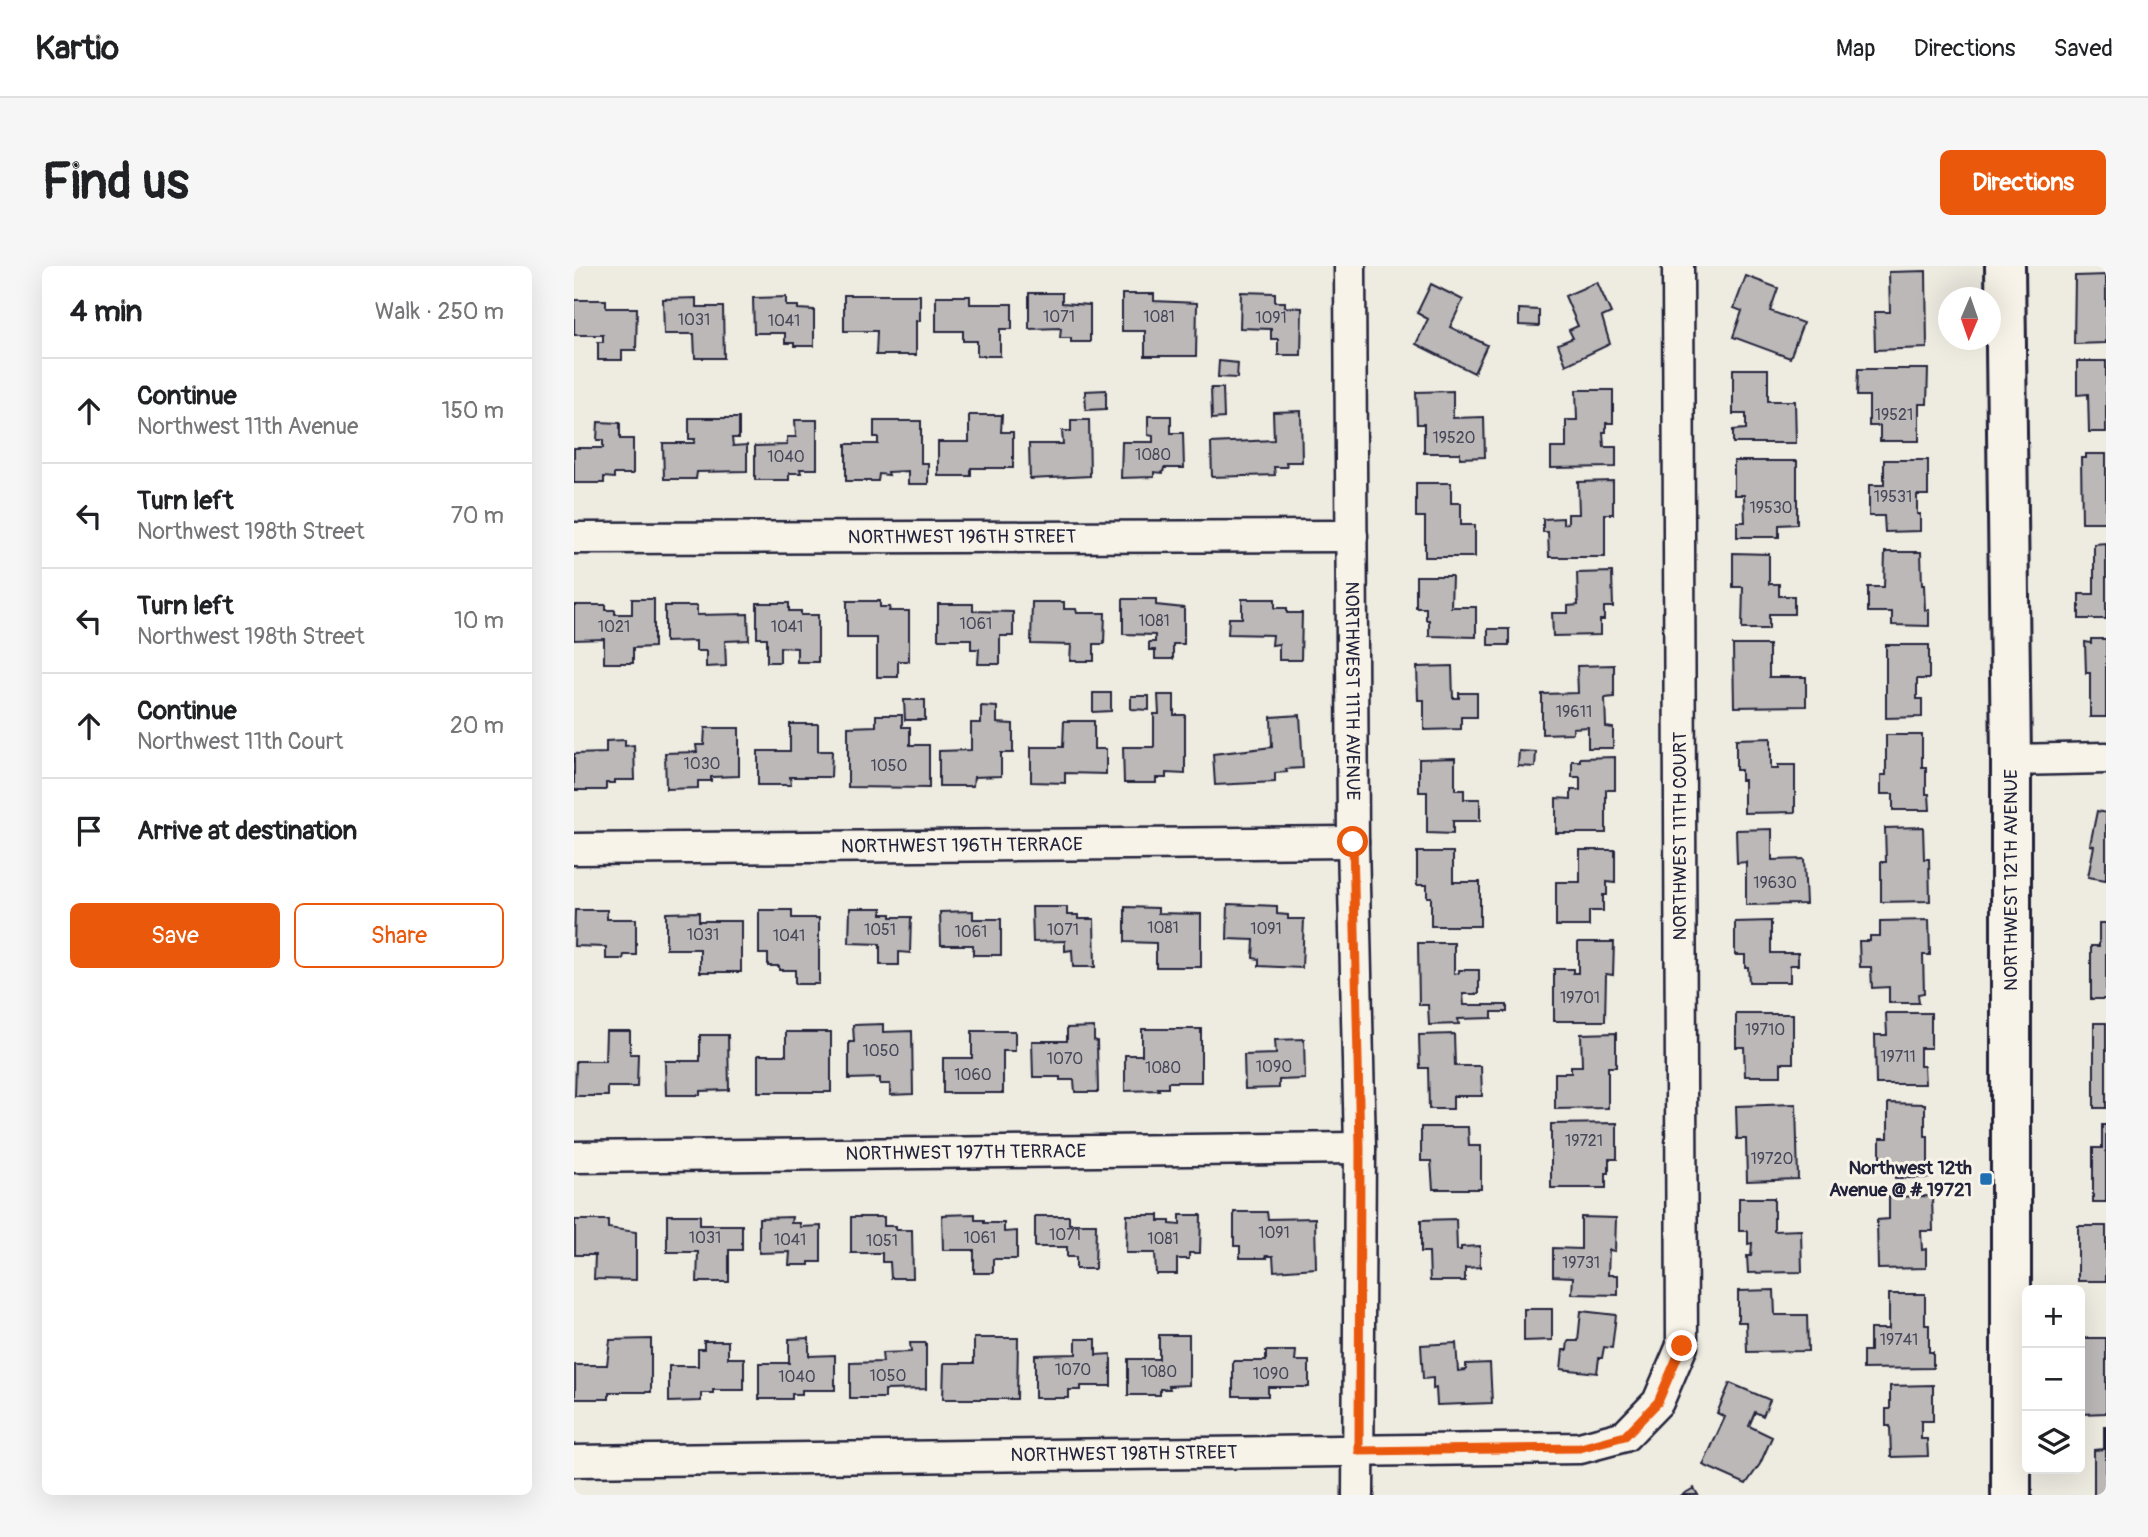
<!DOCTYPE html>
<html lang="en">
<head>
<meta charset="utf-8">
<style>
	body { margin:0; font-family:Pangolin,sans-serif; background:#f6f6f6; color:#202124 }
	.controls { position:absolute; right:21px; bottom:21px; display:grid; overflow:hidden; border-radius:10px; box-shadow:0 7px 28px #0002 }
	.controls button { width:63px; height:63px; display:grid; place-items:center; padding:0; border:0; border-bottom:2px solid #e0e0e0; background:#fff; color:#202124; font:35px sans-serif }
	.compass { position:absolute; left:1364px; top:21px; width:63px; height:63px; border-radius:50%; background:#fff; box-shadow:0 7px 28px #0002; rotate:182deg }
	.stop { position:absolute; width:21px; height:21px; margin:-16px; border:5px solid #ea580c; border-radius:50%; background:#fff }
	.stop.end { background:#ea580c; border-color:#fff; box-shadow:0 2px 7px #0008 }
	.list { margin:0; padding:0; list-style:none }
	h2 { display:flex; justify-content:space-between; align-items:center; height:91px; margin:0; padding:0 28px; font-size:30px }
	h2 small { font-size:23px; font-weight:400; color:#757577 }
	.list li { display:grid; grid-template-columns:46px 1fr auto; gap:21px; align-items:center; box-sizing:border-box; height:105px; padding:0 28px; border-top:2px solid #e0e0e0 }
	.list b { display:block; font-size:26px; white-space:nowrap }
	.list p { margin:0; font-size:23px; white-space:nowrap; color:#757577 }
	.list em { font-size:23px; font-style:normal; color:#757577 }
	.actions { display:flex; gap:14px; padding:21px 28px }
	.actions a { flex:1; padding:16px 0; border:2px solid #ea580c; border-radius:10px; text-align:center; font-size:24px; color:#ea580c }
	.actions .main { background:#ea580c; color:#fff }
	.icon { flex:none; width:38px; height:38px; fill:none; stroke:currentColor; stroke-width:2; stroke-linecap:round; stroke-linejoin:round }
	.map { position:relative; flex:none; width:1532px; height:1229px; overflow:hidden; border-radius:10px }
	header { display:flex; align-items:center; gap:42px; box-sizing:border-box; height:98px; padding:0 35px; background:#fff; border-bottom:2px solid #e0e0e0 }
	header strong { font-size:33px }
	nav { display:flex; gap:38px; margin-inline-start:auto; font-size:24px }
	.intro { display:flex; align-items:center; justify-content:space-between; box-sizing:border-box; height:168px; padding:0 42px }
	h1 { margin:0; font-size:49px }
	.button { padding:18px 32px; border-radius:10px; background:#ea580c; color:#fff; font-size:24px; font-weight:700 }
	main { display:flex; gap:42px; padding:0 42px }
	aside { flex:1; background:#fff; border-radius:10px; box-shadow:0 7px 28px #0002 }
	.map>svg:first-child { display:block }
	.building { fill:#bbb8b7; stroke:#22223b; stroke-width:2 }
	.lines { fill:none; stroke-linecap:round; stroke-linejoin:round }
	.minor-casing { stroke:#22223b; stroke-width:35 }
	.tertiary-casing { stroke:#22223b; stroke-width:44 }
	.minor { stroke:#f7f3e8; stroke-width:30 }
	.tertiary { stroke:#f7f3e8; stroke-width:38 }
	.route { stroke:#ea580c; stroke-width:9 }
	.poi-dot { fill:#1f6fb2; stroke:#f7f3e8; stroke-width:2.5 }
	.labels { text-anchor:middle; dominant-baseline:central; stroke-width:6; stroke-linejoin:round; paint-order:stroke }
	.number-label { font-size:16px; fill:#48485a }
	.street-label { font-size:19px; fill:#22223b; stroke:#f7f3e8 }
	.poi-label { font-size:19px; font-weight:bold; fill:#22223b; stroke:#f7f3e8; text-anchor:end }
</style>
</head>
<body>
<header>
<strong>Kartio</strong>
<nav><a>Map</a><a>Directions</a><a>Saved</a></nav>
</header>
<div class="intro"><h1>Find us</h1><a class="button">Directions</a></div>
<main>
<aside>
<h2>4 min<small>Walk · 250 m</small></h2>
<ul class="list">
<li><svg class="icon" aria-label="ahead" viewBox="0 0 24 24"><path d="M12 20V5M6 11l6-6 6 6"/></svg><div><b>Continue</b><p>Northwest 11th Avenue</p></div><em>150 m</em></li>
<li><svg class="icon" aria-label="left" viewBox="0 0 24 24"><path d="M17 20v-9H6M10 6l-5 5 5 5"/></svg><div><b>Turn left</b><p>Northwest 198th Street</p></div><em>70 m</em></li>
<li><svg class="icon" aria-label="left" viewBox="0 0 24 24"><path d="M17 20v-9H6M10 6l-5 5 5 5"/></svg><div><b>Turn left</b><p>Northwest 198th Street</p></div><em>10 m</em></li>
<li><svg class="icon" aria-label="ahead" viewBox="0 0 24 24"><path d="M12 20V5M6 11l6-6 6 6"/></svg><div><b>Continue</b><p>Northwest 11th Court</p></div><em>20 m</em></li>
<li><svg class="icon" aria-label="arrive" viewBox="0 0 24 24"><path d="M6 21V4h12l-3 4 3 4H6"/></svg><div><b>Arrive at destination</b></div></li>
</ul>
<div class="actions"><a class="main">Save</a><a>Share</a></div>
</aside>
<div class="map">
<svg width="1532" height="1229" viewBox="0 0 1532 1229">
	<rect width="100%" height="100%" fill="#eeebe1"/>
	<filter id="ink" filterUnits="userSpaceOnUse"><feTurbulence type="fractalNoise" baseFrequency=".0143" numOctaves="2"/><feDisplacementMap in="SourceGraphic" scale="14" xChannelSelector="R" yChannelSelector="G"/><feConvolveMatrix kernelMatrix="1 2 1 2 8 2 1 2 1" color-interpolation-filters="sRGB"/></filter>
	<g filter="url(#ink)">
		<path class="building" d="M1352 5 1353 82 1301 84 1300 46H1316L1315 6Z
			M1532 9V77L1500 78 1501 10Z
			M1172 10 1204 22 1196 45 1229 57 1216 92 1159 71 1168 45 1160 42Z
			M1023 16 1037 47 1028 51 1036 78 992 99 984 78 999 72 995 64 1004 60 991 30Z
			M857 18 889 34 876 61 913 79 900 107 842 78 854 53 843 47Z
			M667 26 701 27V36H711V41L728 42 727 89H704V73H697V63L666 62Z
			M455 27H488V37L516 39V76H497V72H486L487 62 455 63Z
			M548 28H580V35L623 37 622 90H571V65H548Z
			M270 29H346V55H342V89H302L303 65H270Z
			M362 30H396V38H438V63H426V90H403V75H389V65H362Z
			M212 31V40H224V43L240 44V80H220V77H211V67H180L179 32Z
			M122 32V41H149L150 92H121L120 68H90L89 33Z
			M0 34H32V42H63L62 84H48V94H24V76H29V69H0Z
			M945 43 965 44V60L945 59Z
			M645 95 664 97 663 112 644 111Z
			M1503 95H1532V166H1515L1514 128 1503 129Z
			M1159 103H1194V135H1221L1222 177H1159V164L1172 163V148H1159Z
			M1284 103H1354L1353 138H1345V175H1306V160H1295V130H1283Z
			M637 122H649L650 152 638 153Z
			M532 124V143L512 144 511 125Z
			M1002 124H1039V157H1032V166H1029L1030 181H1042V201L977 202V182H992V154H1003Z
			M879 125V152L910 151 911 191 886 192V187H850V158H843L842 126Z
			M727 145 728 196H712L713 201H700L701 209 638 211 637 177 700 174 699 146Z
			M395 149H428L427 166H439V202H397V210H364V176H395Z
			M574 150H597V167H609L610 202H590L589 207 580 206V211L547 212 548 176H579V170L574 169Z
			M115 152H165V172H158L159 180 173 179V205L123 206 122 213H90L89 177H120L121 173H115Z
			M221 154H243V203H226L227 207H215V214H181V180L213 179V171H222Z
			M497 154H515L516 210 456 213 455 178H489L488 165H497Z
			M300 155H347V197H354V218H334V205L314 206 315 209 305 208 304 215H272V178H304V171H300Z
			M24 156 46 157V173H59V208H40V212L30 211V217H0V182H29V174H23Z
			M1512 188H1532V256H1508L1507 192H1512Z
			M1310 194H1354V229H1343V248H1346V265L1311 266 1310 250H1295V219H1310Z
			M1160 195H1223V258L1205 259V271H1163V256H1171L1170 229H1160Z
			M1039 215V248H1031V291H975L974 266H969V253L989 252V258L994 257V248H1005L1004 216Z
			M842 217H877V237H887V259H901V291H851V251H842Z
			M1532 277V353H1505V328H1520V278Z
			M1311 286H1347L1348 319H1350L1351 344H1355V360L1318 359V346H1294V321H1310Z
			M1159 287 1195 288V318H1205V330H1220V348H1195V363H1168L1169 321H1159Z
			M1038 306 1039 341H1030V354H1026V369L979 370 978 347H994V340L1004 339 1003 307Z
			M842 310H878L877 341H902V371L855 370V354H852V342H842Z
			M58 333H80V381L59 382V397H30V373L0 374V339H32V344H41V348H58Z
			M549 333H582V339L610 342V378H599V393H581V384H575V376H581V369L549 368Z
			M668 333H701V342H713V347H728L727 394H705V378L698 379 699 369 654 368 655 352H668Z
			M273 335H306V341H316L315 345H335V395H324V411H303V372H273Z
			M458 336H490V343H502L503 347H531L530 378H520V395H496L497 379 457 378Z
			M183 337H215V345H227V349H244V396H223V382L206 381V396H193V372H183Z
			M364 338H399V345L439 346V370H426V398H404L405 383H397V373H364Z
			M91 340H123V349L174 348 175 374 151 375 152 400 132 401V385H122V375L91 376Z
			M914 363H935V379H914Z
			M1517 373H1532V451H1516V407H1512L1511 376 1517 377Z
			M1159 379H1195V411H1232V440L1160 441Z
			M1312 379H1355V413H1343V433H1348V451L1312 452Z
			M1040 399V431L1031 432 1032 461 1039 462V482H1014V461L999 462V467L968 468V428L1004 427 1003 400Z
			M878 400 879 432H885V427H903V451H887V463L850 464V434H844L843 401Z
			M519 427H537V445L519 446Z
			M584 429H600V449H611V508L592 507V512H582V517H550L549 481H580V448H585Z
			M557 430H575V444L557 443Z
			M330 434H351V454H331Z
			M407 440 423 441V457L439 458V487H427V510L400 511 399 520H365V485L397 484V457H407Z
			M302 449H328V461H336V479H355V522L274 521V461L302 460Z
			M726 449 729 502 712 503 713 506 701 507V516L641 519 639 488 698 481 697 451Z
			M490 455H520V483H532V508L491 507V517L457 516V481H489Z
			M216 458H244V485H258L257 511H216L217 519H184V485H216Z
			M131 462H165V510L137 511V515H124V522L92 523 91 487 123 486 122 479H130Z
			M1312 469H1348V501H1352V528H1355L1356 544H1319V528H1307V509H1312Z
			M1197 472V503H1204V499H1221V546L1170 547V514H1167V504H1162V473Z
			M51 474V480L60 479 61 514H41V517H32V524H0V488L32 487V475Z
			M945 485 962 486 961 501 944 500Z
			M1041 491V524H1032V567H982V532L997 533V524H1006V511H998V495H1006V492Z
			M881 492V524H890V533H906V555H879V568L853 567V526H845V493Z
			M1523 545 1532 547V614L1514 611 1520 580 1516 579Z
			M1349 561 1350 593H1355L1356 635 1307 636V596H1312L1311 562Z
			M1198 563V594L1230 593 1232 638 1172 639V596L1163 597 1162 564Z
			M1006 584H1041V617L1033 616V629H1029V645H1015V660H982V616H1006Z
			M843 586H879V616H906V660H857V631H853V619H843Z
			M654 638 703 640V648L714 649V653H730L728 702 685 700V693L679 692 680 674 653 673Z
			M458 641H493V649H504V653H520L521 701H499L498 684 491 685V675L459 676Z
			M551 641 584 642V647L627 648V701H582V677L551 676Z
			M276 642H308V648H317V651H337L336 687 325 686V699H306V678L275 677Z
			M1 644H33V653H62V689H50L49 693H32V681L0 680Z
			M185 644H218V652H245V718H221V704H205V700H194V688H185Z
			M399 645V653H427V689H399V679H367L366 646Z
			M125 646V655H167V706H126V683H92V647Z
			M1355 654 1356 689H1349L1350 727 1344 728 1345 737H1315V721L1298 722 1297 701H1286L1285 675H1296V670H1306V655Z
			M1197 655V687H1224V699H1216V716H1175L1174 701H1171V689H1161V656Z
			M1525 657H1532V733H1517V680H1525Z
			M1004 676H1040L1039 709 1032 708 1031 755H980V703H999V707H1004Z
			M844 677H880V708L885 707V704H905V728H889L890 739H933V746H918V752L884 753 885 758 855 759 854 739H845Z
			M1312 747H1357V782H1346V800H1350L1351 818H1302L1301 769H1313Z
			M1162 748H1219V797H1207V810H1171L1170 781H1162Z
			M1520 757H1532V842H1520Z
			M309 758V766L338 765 339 828 316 829V818H306V812L275 813V776H280L279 759Z
			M520 761V774L523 775 524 826H501L500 814H486V811H459L458 775H493V762Z
			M568 763H627V816H594V822H584L585 824 551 825V789H568Z
			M32 765H56V788H64L63 821H34V830H1L2 795H31Z
			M398 765H441V785H429V827H369V792H398Z
			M212 766H257V826H184V789H212Z
			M1042 767V801H1034V842L981 843V807H997V800H1008L1007 768Z
			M880 768 881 800H907L908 830H879V843H855L854 802H846L845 769Z
			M126 769H154L155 824 126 825V829H92L91 795H126Z
			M730 773 731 813 705 814V822L671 823 670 789 702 788 701 774Z
			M1314 837 1351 838V870H1354V896H1358V912H1321V899H1306V872H1314Z
			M1222 838 1224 913 1173 915 1172 873H1163L1162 840Z
			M1043 857V893H1035V907H1032V922H977V858Z
			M1528 859H1532V936H1519V882H1528Z
			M847 861H894L895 880H907V923H859L857 895H847Z
			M1358 930 1359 965H1347L1348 984 1352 983V1002L1304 1003 1303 954 1315 953V931Z
			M1165 932H1200V965L1227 964 1228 1006 1174 1007 1173 990H1177L1178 977 1174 978V965H1165Z
			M660 946H693L694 953 741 952 742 1002 700 1005 699 990H692L693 992H666V980H660Z
			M401 948V954H410V957H430V966L443 965V993H419V1007H400V984H369L368 949Z
			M93 949H126V959H168V984H155V1016H123L124 986H93Z
			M553 949H585V955H596V958L606 959V949H627L626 987H615V993H603V1008H582L581 987H552Z
			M461 950H495V958H522L521 1003H502V991H493V981H461Z
			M218 951 217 957H226V961L247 960V996H235V999H215L216 986 185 987V952Z
			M277 951H310V960H322V964H338L339 1012H317L316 996H308V987H277Z
			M1007 951 1042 952 1041 985 1035 984 1034 1009H1044V1029L998 1028 999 1011 979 1010V982L1007 983Z
			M882 953 883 984H887V981L906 980V1001L891 1002V1015H856L855 986H847V954Z
			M1 954H34V962L62 966V1014L20 1013 21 989H1Z
			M1504 960H1532V1015H1504Z
			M1200 1024 1201 1049H1233L1234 1085 1173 1086 1172 1056H1164V1025Z
			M1315 1028H1351V1059H1355V1086H1359V1102L1289 1103V1085H1296V1063H1315Z
			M950 1043H978V1074L950 1075Z
			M1007 1045 1042 1049 1038 1082 1030 1081 1028 1092H1025L1023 1107 987 1103 989 1084H993L994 1075H1004Z
			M585 1069H615V1119L595 1120 596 1123H586V1129H554V1093H585Z
			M235 1072V1090L261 1089V1124H228V1128H218V1133H185V1097H215V1073Z
			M400 1072H444L443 1133H369L370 1097H400Z
			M1510 1072H1532V1147L1507 1148V1126H1511Z
			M77 1073V1126H35V1133H1V1099H33L36 1074Z
			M502 1073H522V1089L537 1088V1120H507V1124H495V1132H461V1089L502 1088Z
			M130 1075H154V1092H170V1124H139V1127H127V1135L95 1136V1100H124V1083H130Z
			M336 1077H352V1123L311 1124V1132H276V1097L309 1096 308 1087 337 1086Z
			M882 1077 884 1105 892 1104V1098L916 1097 918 1137 863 1139 862 1122 859 1123V1112L849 1113 847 1079Z
			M692 1085H722L721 1095H735V1121H694V1130H659V1095H692Z
			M1156 1117 1196 1134 1189 1150 1181 1146 1175 1160 1198 1171 1186 1198 1172 1218 1129 1199 1151 1151 1143 1147Z
			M1359 1119V1155H1347V1173H1353L1354 1190 1317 1191 1316 1160H1312V1143H1316V1120Z
			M1530 1161H1532V1229H1520V1184L1530 1183Z
			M1120 1222 1124 1229H1108Z"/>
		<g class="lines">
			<defs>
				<g id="minor">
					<path id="s1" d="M776 0 779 576 786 882 784 1229"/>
					<path id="s2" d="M0 272 778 270"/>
					<path d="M1437 494 1532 492"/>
					<path id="s3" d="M0 583 779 576"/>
					<path id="s4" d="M0 891 786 882"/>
					<path id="s5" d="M0 1195 1006 1182 1051 1170 1084 1136 1108 1080 1104 0"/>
				</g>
				<path id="tertiary" d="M1431 0 1437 494V1229"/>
			</defs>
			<use href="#minor" class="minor-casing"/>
			<use href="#tertiary" class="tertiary-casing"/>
			<use href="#minor" class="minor"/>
			<use href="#tertiary" class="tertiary"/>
		</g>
	</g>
	<g class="lines" filter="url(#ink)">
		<path class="route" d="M779 576 786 881 785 1185 1006 1182 1051 1170 1084 1136 1108 1080"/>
	</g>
	<rect class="poi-dot" x="1405" y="906" width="14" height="14" rx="3.5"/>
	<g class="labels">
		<g class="number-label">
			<text x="485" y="51">1071</text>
			<text x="585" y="51">1081</text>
			<text x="697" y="52">1091</text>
			<text x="120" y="54">1031</text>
			<text x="210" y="55">1041</text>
			<text x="1320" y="149">19521</text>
			<text x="880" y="172">19520</text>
			<text x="579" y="189">1080</text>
			<text x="212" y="191">1040</text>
			<text x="1319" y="231">19531</text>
			<text x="1197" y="242">19530</text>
			<text x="580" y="355">1081</text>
			<text x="402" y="358">1061</text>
			<text x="40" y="361">1021</text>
			<text x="213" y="361">1041</text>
			<text x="1000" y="446">19611</text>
			<text x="128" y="498">1030</text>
			<text x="315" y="500">1050</text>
			<text x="1201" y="617">19630</text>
			<text x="589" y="662">1081</text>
			<text x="692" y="663">1091</text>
			<text x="306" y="664">1051</text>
			<text x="489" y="664">1071</text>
			<text x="397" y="666">1061</text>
			<text x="129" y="669">1031</text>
			<text x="215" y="670">1041</text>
			<text x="1006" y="732">19701</text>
			<text x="1191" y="764">19710</text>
			<text x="307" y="785">1050</text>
			<text x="1324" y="791">19711</text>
			<text x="491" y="793">1070</text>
			<text x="700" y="801">1090</text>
			<text x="589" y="802">1080</text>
			<text x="399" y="809">1060</text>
			<text x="1010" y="875">19721</text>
			<text x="1198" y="893">19720</text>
			<text x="700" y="967">1091</text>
			<text x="491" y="969">1071</text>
			<text x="131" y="972">1031</text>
			<text x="406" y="972">1061</text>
			<text x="589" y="973">1081</text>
			<text x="216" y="974">1041</text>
			<text x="308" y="975">1051</text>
			<text x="1007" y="997">19731</text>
			<text x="1325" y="1074">19741</text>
			<text x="499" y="1104">1070</text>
			<text x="585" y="1106">1080</text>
			<text x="697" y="1108">1090</text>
			<text x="314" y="1110">1050</text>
			<text x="223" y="1111">1040</text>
		</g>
		<g class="street-label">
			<text stroke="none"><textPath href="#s2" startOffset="388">NORTHWEST 196TH STREET</textPath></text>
			<text stroke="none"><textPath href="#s1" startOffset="425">NORTHWEST 11TH AVENUE</textPath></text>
			<text transform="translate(1106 570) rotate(-90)">NORTHWEST 11TH COURT</text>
			<text stroke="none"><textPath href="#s3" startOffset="388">NORTHWEST 196TH TERRACE</textPath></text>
			<text transform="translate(1437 614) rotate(-90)">NORTHWEST 12TH AVENUE</text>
			<text stroke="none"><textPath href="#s4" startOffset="392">NORTHWEST 197TH TERRACE</textPath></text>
			<text stroke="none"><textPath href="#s5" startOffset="550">NORTHWEST 198TH STREET</textPath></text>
		</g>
		<g class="poi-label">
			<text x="1398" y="902">Northwest 12th<tspan x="1398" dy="22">Avenue @ # 19721</tspan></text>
		</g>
	</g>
</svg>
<div class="controls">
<button>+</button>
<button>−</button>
<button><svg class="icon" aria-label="layers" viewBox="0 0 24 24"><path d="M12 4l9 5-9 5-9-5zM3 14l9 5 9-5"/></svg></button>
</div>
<svg class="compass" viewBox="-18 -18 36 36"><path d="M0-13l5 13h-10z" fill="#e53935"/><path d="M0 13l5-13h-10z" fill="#757577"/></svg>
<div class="stop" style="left:779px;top:576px"></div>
<div class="stop end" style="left:1108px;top:1080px"></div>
</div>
</main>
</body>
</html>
